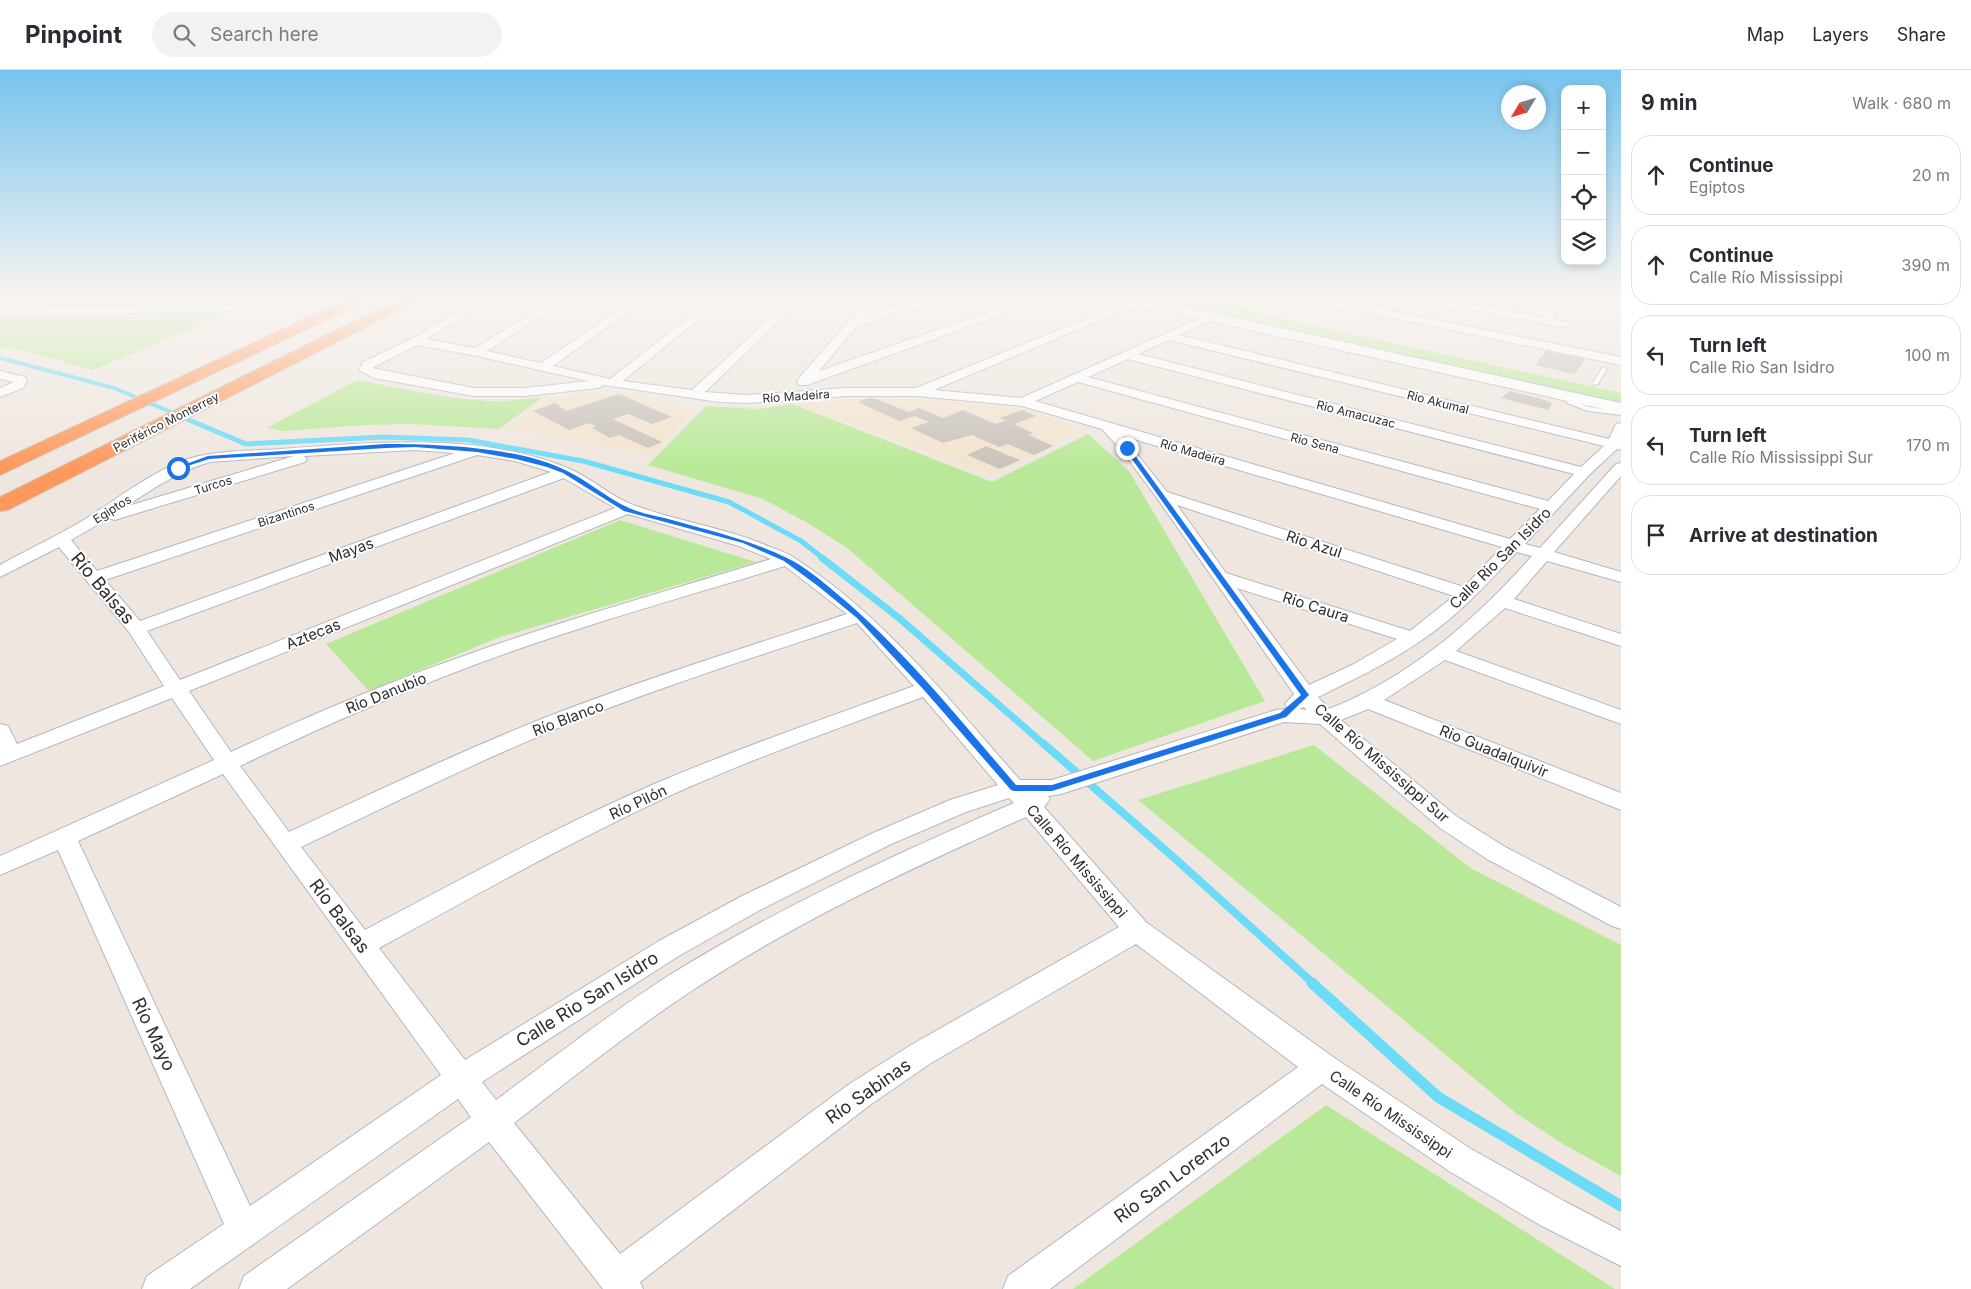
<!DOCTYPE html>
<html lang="en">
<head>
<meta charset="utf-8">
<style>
	body { margin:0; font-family:Inter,sans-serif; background:#f2f2f3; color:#2b2b33 }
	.controls { position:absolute; right:15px; top:15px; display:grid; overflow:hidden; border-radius:10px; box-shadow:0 2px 8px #0003 }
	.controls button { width:45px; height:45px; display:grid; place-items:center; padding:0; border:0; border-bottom:1px solid #e1e1e2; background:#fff; color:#2b2b33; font:25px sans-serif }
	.compass { position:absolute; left:1501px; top:15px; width:45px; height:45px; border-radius:50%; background:#fff; box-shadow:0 2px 8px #0003; rotate:232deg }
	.stop { position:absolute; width:15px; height:15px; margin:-11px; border:4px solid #1a73e8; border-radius:50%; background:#fff }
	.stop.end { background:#1a73e8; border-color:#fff; box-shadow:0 1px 5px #0008 }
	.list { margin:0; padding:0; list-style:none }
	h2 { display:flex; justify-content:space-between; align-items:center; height:65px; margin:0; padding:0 20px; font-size:21px }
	h2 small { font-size:16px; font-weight:400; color:#7c7c81 }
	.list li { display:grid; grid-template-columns:32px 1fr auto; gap:15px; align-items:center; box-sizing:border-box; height:80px; margin:0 10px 10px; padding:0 10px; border:1px solid #e1e1e2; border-radius:20px }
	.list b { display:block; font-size:19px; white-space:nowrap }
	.list p { margin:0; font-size:16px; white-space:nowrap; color:#7c7c81 }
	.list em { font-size:16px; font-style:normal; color:#7c7c81 }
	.icon { flex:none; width:28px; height:28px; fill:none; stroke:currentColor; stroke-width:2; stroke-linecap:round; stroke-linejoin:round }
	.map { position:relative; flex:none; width:1621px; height:1219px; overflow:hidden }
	header { display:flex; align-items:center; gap:30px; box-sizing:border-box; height:70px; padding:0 25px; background:#fff; border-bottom:1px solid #e1e1e2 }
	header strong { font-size:24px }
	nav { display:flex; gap:28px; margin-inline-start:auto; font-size:18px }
	.search { width:350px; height:45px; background:#f2f2f3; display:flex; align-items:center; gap:12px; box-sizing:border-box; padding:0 18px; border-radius:28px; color:#7c7c81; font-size:19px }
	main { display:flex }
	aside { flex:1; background:#fff }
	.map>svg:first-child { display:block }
	.education { fill:#f2e4ce }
	.green { fill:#b9e998 }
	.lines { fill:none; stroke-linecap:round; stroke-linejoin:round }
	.stream-far4 { stroke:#6cdbf8; stroke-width:4 }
	.stream-far3 { stroke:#6cdbf8; stroke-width:5 }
	.stream-far2 { stroke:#6cdbf8; stroke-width:7 }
	.stream-far1 { stroke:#6cdbf8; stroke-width:8 }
	.stream { stroke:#6cdbf8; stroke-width:11 }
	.building { fill:#c8c2ba }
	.lane-casing { stroke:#b3b7c1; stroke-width:2 }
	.street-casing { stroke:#b3b7c1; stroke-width:2 }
	.secondary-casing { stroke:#b3b7c1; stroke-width:2 }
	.highway-casing { stroke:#c8c8c8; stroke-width:2 }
	.lane { fill:#fff; fill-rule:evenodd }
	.street { fill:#fff; fill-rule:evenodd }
	.secondary { fill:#fff; fill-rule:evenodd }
	.highway { fill:#ff985b; fill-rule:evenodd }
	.route { fill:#1a73e8 }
	.labels { text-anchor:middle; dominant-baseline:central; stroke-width:4; stroke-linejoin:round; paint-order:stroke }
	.far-street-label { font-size:12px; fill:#2d2d2d; stroke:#fff }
	.street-label { font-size:15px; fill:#2d2d2d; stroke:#fff }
	.near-street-label { font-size:18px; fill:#2d2d2d; stroke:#fff }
</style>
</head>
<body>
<header>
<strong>Pinpoint</strong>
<div class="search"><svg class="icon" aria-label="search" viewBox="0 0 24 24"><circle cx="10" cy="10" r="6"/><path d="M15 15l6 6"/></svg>Search here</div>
<nav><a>Map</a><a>Layers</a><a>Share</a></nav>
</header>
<main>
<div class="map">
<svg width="1621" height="1219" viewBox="0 0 1621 1219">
	<rect width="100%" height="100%" fill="#efe7df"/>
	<path class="education" d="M626 324 695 341 652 384 505 358 549 327Z
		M889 327 1011 337 1043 345 1080 359 992 405 797 334Z"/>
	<path class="green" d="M1140 228H1187L1621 323V331L1619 334Z
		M229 243 93 300 17 279 0 278V248Z
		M357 310C401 318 445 329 489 331 507 332 525 329 543 327L499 359 413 354 364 355 285 361 267 358Z
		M793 334 992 412 1088 364 1129 401 1265 631 1093 691 847 478 806 452 763 429 648 395 706 336 757 339Z
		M620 450 756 492 500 567 369 621 326 574Z
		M1314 675 1472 799 1621 875V1106L1563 1074 1517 1044 1138 730Z
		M1326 1035 1615 1219H1073Z"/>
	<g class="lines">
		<path class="stream-far4" d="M0 288 114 318 173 343"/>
		<path class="stream-far3" d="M170 342 246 374 384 367 468 370 583 391 729 432 801 471 824 489"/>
		<path class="stream-far2" d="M822 488 899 548 1046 676"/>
		<path class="stream-far1" d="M1044 674 1171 785 1314 914"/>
		<path class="stream" d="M1312 913 1438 1027 1621 1136"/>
	</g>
	<path class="building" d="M1546 281 1585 289 1575 304 1535 295Z
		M1510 321 1545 330 1552 334 1548 340 1501 328Z
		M619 324 672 347 652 354 628 344 613 349 662 372 648 378 619 365 610 368 592 358 596 356 589 353 569 360 533 341 555 333 566 341Z
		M871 327 909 342 919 338 943 348 963 340 995 354 1006 351 1000 348 1022 340 1036 346 1014 354 1033 363 1029 365 1053 376 1034 385 1008 374 999 377 972 365 943 373 911 358 929 352 915 346 899 351 858 332Z
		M986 376 1020 390 1000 399 967 385Z"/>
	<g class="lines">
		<defs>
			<path id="lane" d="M1604 297 1607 299 1598 314 1593 315 1592 314 1602 298Z
				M1571 325 1574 327 1573 331 1589 337 1621 341V345L1588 341 1567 333 1568 327Z"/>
			<path id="street" d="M483 228H495L426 269 475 278 557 228H569L487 281 541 293 636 228H648L553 296 610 309 714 228H725L623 311 692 320 792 228H803L705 322 747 325 846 318H916L1137 228 1142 231 1141 233 934 320 1021 328 1212 243 1216 244 1217 246 1216 248 1179 265 1609 369 1616 354 1621 353V380L1617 379 1589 405 1525 474 1540 478 1616 394 1621 393V406L1554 482 1621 502V512L1547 491 1514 529 1621 564V576L1505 538 1456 581 1621 640V654L1445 590 1384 630 1621 723V740L1368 639 1341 650 1456 746 1505 777 1621 837V859L1612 856 1487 789 1440 758 1320 654 1284 652 1061 724 1048 726 1050 729 1044 737 1146 852 1333 987 1471 1079 1564 1131 1621 1161V1196L1540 1155 1449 1101 1322 1014 1050 1219H1003L1008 1206 1298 997 1136 874 931 993 870 1035 640 1212 643 1219H603L489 1072 287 1219H239L244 1206 471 1047 458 1029 190 1219H142L147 1206 224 1154 58 780 0 805V786L214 690 172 628 0 696V654L8 656 17 674 164 616 129 562 59 477 0 507V495C29 479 59 465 87 448 120 427 151 402 188 389 217 380 250 381 281 379 371 372 484 362 570 399 593 409 612 428 636 436 680 452 727 458 770 477 779 480 788 483 796 489 884 546 951 632 1020 710H1052L1276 640 1288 639 1285 634 1294 624 1157 428 1122 381 1102 359 1022 336 917 326H846L747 333 719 332 604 315 598 318 525 326H474L374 308 359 300 363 292 411 269ZM1169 270 1604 376 1581 397 1138 284ZM417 275 477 286 588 311 525 318H474L372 298ZM1128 289 1574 404 1548 431 1088 307ZM1078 312 1540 439 1510 469 1035 331ZM1123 366 1502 477 1464 517 1167 422ZM415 380 455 383 97 501 71 470 109 448 115 450 121 448 305 392 307 389 304 386ZM477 385 515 391 551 402 140 551 105 510ZM294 386 125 437C152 419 179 401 210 392ZM564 408 615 438 180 610 147 561ZM1177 435 1454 526 1410 561 1226 503ZM628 444 739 476 771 489C668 521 563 550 461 587 383 614 306 647 231 682L189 621ZM1517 482 1532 486C1475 550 1410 607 1329 639L1318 627C1352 610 1387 594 1419 572 1456 548 1487 514 1517 482ZM785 496 847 544C747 577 647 608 549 646 461 681 375 722 289 762L240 696C317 659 394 625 474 595 575 557 681 528 785 496ZM1237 518 1397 569 1352 595 1309 615ZM857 553 914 616C826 648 738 678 652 715 554 758 460 810 365 860L301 777C387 736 474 693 563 656 659 617 758 586 857 553ZM923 627 998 715 950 730 873 763 742 826 659 871 465 990 379 878C474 826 568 773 667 727 750 689 837 659 923 627ZM1304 637 1307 640 1299 639ZM223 704 441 1005 250 1136 78 771ZM1009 728 1014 733C896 784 777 838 668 906 609 944 553 988 496 1030L482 1012 677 887 760 840 889 775 966 742ZM1026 747 1119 857 911 975 848 1015 620 1184 514 1053C571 1009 627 964 687 924 793 853 910 799 1026 747Z
				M869 228H880L865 247 923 228H938L937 230 856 257 819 301 1029 228H1044L1043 230 807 315H799L797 312 799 308Z
				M1305 228H1325L1621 287V295L1310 231Z
				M1416 228H1438L1546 248 1510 228H1523L1555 244 1556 246 1553 249 1567 252 1569 254 1563 257 1421 231Z
				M230 236 234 237 235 239 234 241 0 246V240Z
				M0 301 25 307 27 310 23 318 0 327V318L14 312 0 309Z"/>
			<path id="secondary" d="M1118 228H1144L1621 333V343L1125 232 1120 231Z
				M1589 228H1609L1621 233V242L1591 231Z"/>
			<path id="highway" d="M350 228H368L366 231 0 405V391Z
				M401 228H419L417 231 8 440 0 441V427Z"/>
		</defs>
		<use href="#lane" class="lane-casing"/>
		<use href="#street" class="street-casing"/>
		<use href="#secondary" class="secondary-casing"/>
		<use href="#highway" class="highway-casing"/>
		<use href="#lane" class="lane"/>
		<use href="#street" class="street"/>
		<use href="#secondary" class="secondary"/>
		<use href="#highway" class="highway"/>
	</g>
	<linearGradient id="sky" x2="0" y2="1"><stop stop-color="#76c4ee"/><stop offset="0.57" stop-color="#f8f4f1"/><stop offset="1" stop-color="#f8f4f1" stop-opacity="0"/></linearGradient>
	<rect width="1621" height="399" fill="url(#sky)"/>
	<path class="route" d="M386 374C437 374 521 377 567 401 588 411 607 428 629 438 642 444 658 446 672 450 711 461 750 470 787 488 804 496 821 510 836 523 903 578 959 649 1016 715H1052L1280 643 1301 625 1124 378 1129 377 1309 625 1286 647 1052 721H1014L1011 720 924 620 857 548 818 516 784 491 743 473 624 441 563 403 547 397 516 389 477 382 415 377 386 378 209 389 178 399 175 398 208 386Z"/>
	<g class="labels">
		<g class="far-street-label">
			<text transform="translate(796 326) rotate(-4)">Río Madeira</text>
			<text transform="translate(1438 332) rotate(14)">Rio Akumal</text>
			<text transform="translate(1356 344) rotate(14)">Rio Amacuzac</text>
			<text transform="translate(166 352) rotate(-27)">Periférico Monterrey</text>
			<text transform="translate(1315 373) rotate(15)">Rio Sena</text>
			<text transform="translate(1193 382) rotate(16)">Río Madeira</text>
			<text transform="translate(213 415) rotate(-17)">Turcos</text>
			<text transform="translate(112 439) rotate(-32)">Egiptos</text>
			<text transform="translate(286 444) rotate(-18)">Bizantinos</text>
		</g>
		<g class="street-label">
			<text transform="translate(1314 474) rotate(18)">Rio Azul</text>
			<text transform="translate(351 480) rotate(-20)">Mayas</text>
			<text transform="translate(1500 488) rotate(-45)">Calle Rio San Isidro</text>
			<text transform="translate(1316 537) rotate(18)">Rio Caura</text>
			<text transform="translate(313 564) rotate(-22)">Aztecas</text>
			<text transform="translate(386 623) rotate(-22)">Río Danubio</text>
			<text transform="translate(568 648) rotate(-21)">Río Blanco</text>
			<text transform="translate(1494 681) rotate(22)">Rio Guadalquivir</text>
			<text transform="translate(1382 693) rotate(41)">Calle Río Mississippi Sur</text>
			<text transform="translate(638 732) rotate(-25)">Río Pilón</text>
			<text transform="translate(1077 791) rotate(49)">Calle Río Mississippi</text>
			<text transform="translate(1391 1044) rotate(34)">Calle Río Mississippi</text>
		</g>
		<g class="near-street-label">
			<text transform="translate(103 518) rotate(50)">Río Balsas</text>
			<text transform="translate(340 846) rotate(53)">Río Balsas</text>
			<text transform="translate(587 929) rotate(-32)">Calle Rio San Isidro</text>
			<text transform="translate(154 964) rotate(65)">Río Mayo</text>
			<text transform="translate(868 1021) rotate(-35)">Río Sabinas</text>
			<text transform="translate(1172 1108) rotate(-36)">Río San Lorenzo</text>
		</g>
	</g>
</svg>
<div class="controls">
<button>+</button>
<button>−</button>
<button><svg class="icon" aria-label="locate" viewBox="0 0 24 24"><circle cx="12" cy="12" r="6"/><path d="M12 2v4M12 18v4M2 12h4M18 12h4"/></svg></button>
<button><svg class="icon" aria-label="layers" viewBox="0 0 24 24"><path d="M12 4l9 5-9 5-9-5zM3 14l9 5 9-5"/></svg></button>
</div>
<svg class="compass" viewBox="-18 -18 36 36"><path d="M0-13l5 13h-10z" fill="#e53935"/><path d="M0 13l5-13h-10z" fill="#7c7c81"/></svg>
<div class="stop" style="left:178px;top:398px"></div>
<div class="stop end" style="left:1127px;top:378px"></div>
</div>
<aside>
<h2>9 min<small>Walk · 680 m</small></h2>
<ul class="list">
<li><svg class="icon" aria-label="ahead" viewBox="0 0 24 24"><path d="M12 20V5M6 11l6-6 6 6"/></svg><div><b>Continue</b><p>Egiptos</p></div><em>20 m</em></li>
<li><svg class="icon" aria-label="ahead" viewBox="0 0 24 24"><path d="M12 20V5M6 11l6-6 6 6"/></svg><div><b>Continue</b><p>Calle Río Mississippi</p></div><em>390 m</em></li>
<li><svg class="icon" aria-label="left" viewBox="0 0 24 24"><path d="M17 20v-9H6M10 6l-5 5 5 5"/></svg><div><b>Turn left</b><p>Calle Rio San Isidro</p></div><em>100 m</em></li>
<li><svg class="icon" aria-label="left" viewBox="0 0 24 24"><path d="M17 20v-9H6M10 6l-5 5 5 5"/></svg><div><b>Turn left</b><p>Calle Río Mississippi Sur</p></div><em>170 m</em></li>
<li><svg class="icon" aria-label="arrive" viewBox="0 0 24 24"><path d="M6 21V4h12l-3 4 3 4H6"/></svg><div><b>Arrive at destination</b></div></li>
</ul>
</aside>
</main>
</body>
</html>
